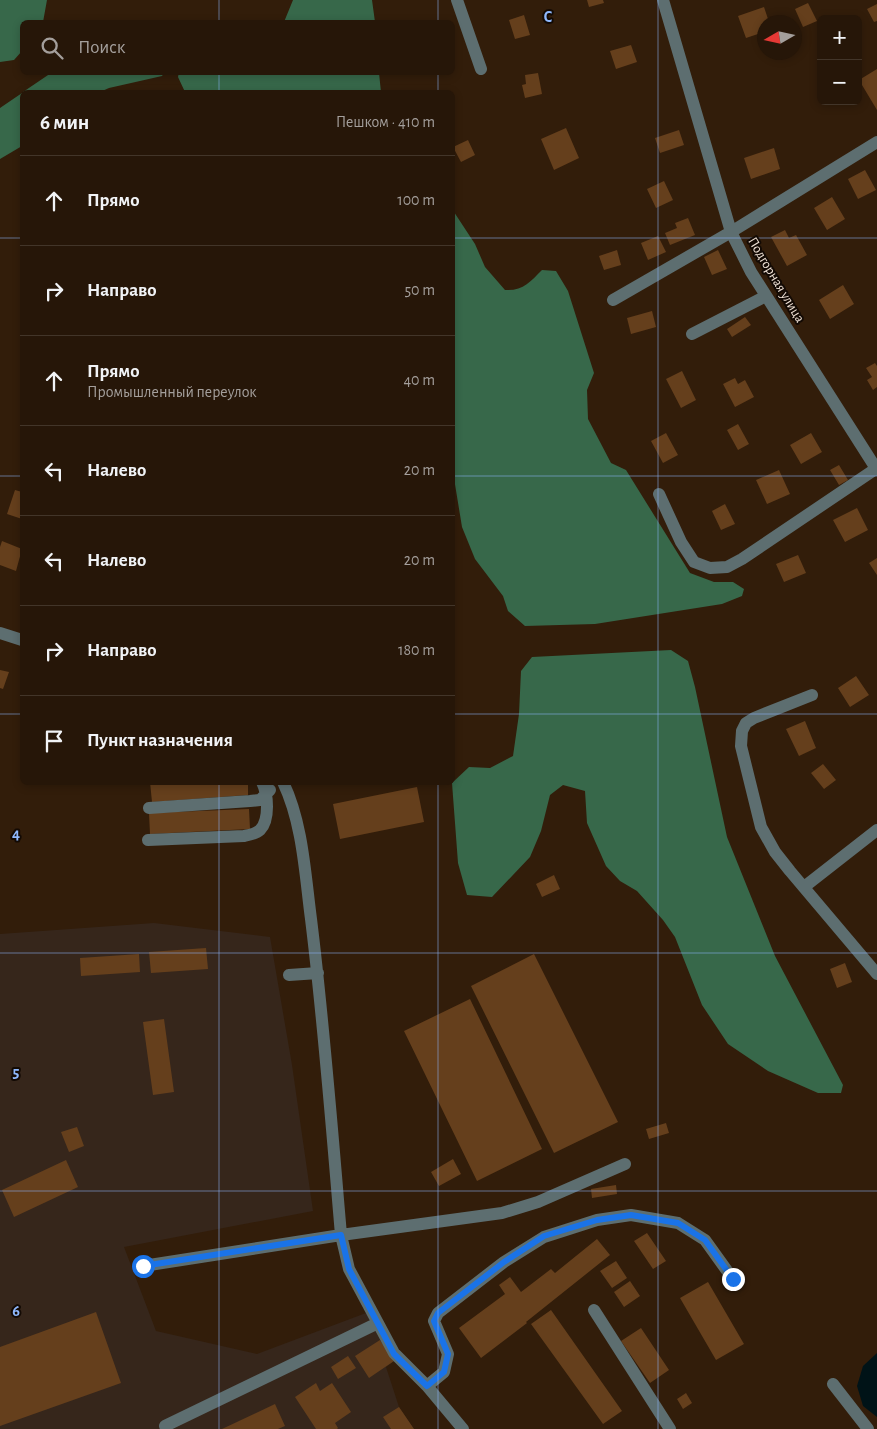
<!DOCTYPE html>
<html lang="ru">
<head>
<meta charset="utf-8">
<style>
	body { margin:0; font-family:"Alegreya Sans",sans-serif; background:#322316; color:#f1f3f6 }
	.controls { position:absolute; right:15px; top:15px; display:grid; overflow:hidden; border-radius:8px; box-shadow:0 2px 8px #0003 }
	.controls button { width:45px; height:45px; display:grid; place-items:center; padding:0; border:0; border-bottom:1px solid #423529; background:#261608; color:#f1f3f6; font:25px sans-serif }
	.compass { position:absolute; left:757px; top:15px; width:45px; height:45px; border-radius:50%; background:#261608; box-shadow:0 2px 8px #0003; rotate:261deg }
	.stop { position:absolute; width:15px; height:15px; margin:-11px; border:4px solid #1a73e8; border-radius:50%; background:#fff }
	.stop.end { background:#1a73e8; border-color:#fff; box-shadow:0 1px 5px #0008 }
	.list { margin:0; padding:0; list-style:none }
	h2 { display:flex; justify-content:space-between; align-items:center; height:65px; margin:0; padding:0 20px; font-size:21px }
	h2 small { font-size:16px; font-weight:400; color:#a49f9c }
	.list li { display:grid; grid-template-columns:32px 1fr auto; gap:15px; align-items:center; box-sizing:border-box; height:90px; padding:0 20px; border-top:1px solid #423529 }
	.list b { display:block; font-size:19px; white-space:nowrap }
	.list p { margin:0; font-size:16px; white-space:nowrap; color:#a49f9c }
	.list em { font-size:16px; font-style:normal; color:#a49f9c }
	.icon { flex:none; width:28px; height:28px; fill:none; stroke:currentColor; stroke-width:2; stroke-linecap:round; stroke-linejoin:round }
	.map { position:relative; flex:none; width:877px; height:1429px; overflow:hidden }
	.search { position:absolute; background:#261608; box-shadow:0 2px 8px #0003; left:20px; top:20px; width:435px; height:55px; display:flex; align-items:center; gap:12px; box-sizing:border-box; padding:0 18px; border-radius:8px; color:#a49f9c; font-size:19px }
	.panel { position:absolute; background:#261608; box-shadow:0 2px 8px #0003; left:20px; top:90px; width:435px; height:695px; border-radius:8px }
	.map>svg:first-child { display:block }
	.industrial { fill:#36261b }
	.forest { fill:#37684a }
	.water { fill:#001317 }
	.building { fill:#653f1c }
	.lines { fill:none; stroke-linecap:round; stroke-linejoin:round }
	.minor { stroke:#5d6e70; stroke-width:12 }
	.route { stroke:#1a73e8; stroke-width:6 }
	.grid { fill:none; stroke:#8fb8fd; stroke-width:1; stroke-opacity:0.55 }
	.labels { text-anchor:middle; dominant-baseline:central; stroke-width:4; stroke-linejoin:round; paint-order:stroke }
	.street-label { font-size:14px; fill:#f0e2d6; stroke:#130a04 }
	.grid-label { font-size:16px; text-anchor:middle; font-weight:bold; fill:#8fb8fd; stroke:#130a04; stroke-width:4; stroke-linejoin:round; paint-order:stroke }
</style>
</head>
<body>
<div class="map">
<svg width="877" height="1429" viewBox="0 0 877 1429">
	<rect width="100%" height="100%" fill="#321d0a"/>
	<path class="industrial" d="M154 923 270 937 292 1065 313 1211 124 1247 156 1331 257 1354 366 1313 394 1361 386 1367 399 1407 414 1429H0V934Z"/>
	<path class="forest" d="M0 0H47L43 22H22V51L14 60 0 62Z
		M293 0H372L375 22H284Z
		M179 72 379 73 381 92H185L178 77Z
		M51 73V72L164 73 162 76 109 88 100 92H23Z
		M22 93V146L0 159V108Z
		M452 209 475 244 485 267 505 290C523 291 530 282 542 270L556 271 568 291 594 373 587 390 588 419 611 463 626 470 690 573 714 582H733L744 589 742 596 722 604 595 624 525 626 508 611 503 596 475 559 462 527 452 466Z
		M671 650 688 661 695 687 727 837 775 956 843 1085 841 1093H818L768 1071 728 1044 702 1005 675 937 663 920 637 891 620 881 606 866 587 823 585 791 563 785 550 795 541 831 530 857 492 897 467 895 458 863 452 783 469 767 490 768 513 756 519 714 521 671 532 657Z"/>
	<path class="water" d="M877 1353V1417L863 1406 857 1386 863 1366Z"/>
	<path class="building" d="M587 0H603L604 3 589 7Z
		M808 3 817 21 803 27 795 9Z
		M877 4V21L874 22 867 9Z
		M764 7 769 22H764V32L746 38 738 16Z
		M524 15 530 35 515 39 509 20Z
		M631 45 637 62 616 69 610 51Z
		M877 69V110L859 80Z
		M538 73 542 94 525 98 522 85 526 84 525 75Z
		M566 128 579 158 554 170 541 139Z
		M679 130 684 145 660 153 655 138Z
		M468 140 475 155 461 162 453 147Z
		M774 148 780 169 751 179 744 158Z
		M865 170 876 190 858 199 848 179Z
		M664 181 673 200 656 208 647 189Z
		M832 197 845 219 827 230 814 208Z
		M688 218 695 235 670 245 665 233 677 228 675 223Z
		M785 230 789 238 796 235 807 255 787 266 771 237Z
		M658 236 666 252 648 260 641 243Z
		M617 250 621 265 604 270 599 256Z
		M718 250 727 269 712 275 704 257Z
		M843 285 854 304 830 319 819 300Z
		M652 311 656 327 631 334 627 318Z
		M745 317 751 325 732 337 727 329Z
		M875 363 877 366V387L873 390 867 380 872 377 866 368Z
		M682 371 696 400 681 408 666 379Z
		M735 378 738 384 745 380 754 397 735 407 723 384Z
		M738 424 749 444 738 450 727 430Z
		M666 433 678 455 663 463 651 441Z
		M811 433 822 452 801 464 790 445Z
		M839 465 848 480 839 485 830 470Z
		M779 470 790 494 767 504 756 480Z
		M15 490 22 492V519L7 514Z
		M725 504 735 524 721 530 712 511Z
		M857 508 868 530 845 542 833 520Z
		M2 541 22 549 16 571 0 565V547Z
		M798 555 806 573 784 582 776 564Z
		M877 558V575L869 563Z
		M0 670 9 672 3 689 0 688Z
		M856 676 869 695 850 707 838 688Z
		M805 721 816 748 799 756 786 729Z
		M823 764 836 780 824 789 811 773Z
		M150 782H248V795L152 802Z
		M417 787 424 822 340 839 333 804Z
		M249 809 250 829 150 834 149 813Z
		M554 875 560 889 542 897 536 884Z
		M206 948 208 969 151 973 149 952Z
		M139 954 140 972 81 976 80 958Z
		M534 954 618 1122 554 1153 471 986Z
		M845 963 852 982 837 988 830 969Z
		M470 999 542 1149 477 1181 404 1031Z
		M164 1019 174 1092 153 1095 143 1022Z
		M666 1123 669 1133 649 1139 646 1129Z
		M77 1127 84 1146 69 1152 61 1132Z
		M453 1159 461 1174 439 1186 431 1172Z
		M66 1160 78 1187 14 1217 2 1190Z
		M616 1185 617 1194 592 1198 591 1189Z
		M647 1233 666 1261 653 1269 634 1241Z
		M597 1239 610 1255 526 1322 527 1323 481 1358 459 1328 505 1294 499 1285 510 1277 521 1292 551 1269 555 1273Z
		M616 1261 627 1278 612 1288 600 1271Z
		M630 1281 640 1296 624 1307 614 1292Z
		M708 1282 744 1344 716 1360 680 1298Z
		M551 1310 622 1411 603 1424 531 1324Z
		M96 1312 121 1383 0 1426V1347Z
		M641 1328 669 1370 650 1383 621 1341Z
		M380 1340 394 1361 369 1378 355 1356Z
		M348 1356 356 1368 338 1379 331 1367Z
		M316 1383 320 1391 332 1383 351 1412 335 1423 338 1428 337 1429H316L295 1397Z
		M686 1393 692 1403 683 1409 677 1399Z
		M275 1404 285 1426 278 1429H222Z
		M399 1407 414 1429H391L383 1417Z"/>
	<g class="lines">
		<path class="minor" d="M457 0 481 69
			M663 0 731 232 751 272 877 470
			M613 300 731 232 877 142
			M692 334 766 296
			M659 494 681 542 694 562 710 568 727 567 742 559 877 468
			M0 633 22 640
			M812 695 754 718 746 723 742 731 741 746 761 827 775 852 790 871 877 974
			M283 782C303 824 305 874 311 919 324 1024 332 1130 341 1235L349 1269 394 1353 427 1386 463 1429
			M149 808 250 801 260 800 270 790
			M148 840 244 836C249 835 256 834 260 830 270 820 268 794 262 782
			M804 887 877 830
			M289 975 318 973
			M143 1266 341 1235 502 1213 538 1202 625 1164
			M594 1310 670 1429
			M833 1384 868 1429
			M427 1386 444 1372 448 1354 434 1321 438 1313 504 1262 544 1237 597 1220 631 1215 678 1223 705 1240 733 1279
			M165 1426 378 1323"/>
	</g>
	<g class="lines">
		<path class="route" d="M143 1266 341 1235 349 1269 394 1354 427 1386 444 1372 448 1354 434 1321 438 1313 504 1262 544 1236 597 1220 631 1215 678 1223 705 1240 733 1279"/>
	</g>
	<path class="grid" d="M219 0V22M438 0V22M658 0V1429M219 72V92M438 72V92M0 238H22M452 238H877M0 476H22M452 476H877M0 714H22M452 714H877M219 782V1429M438 782V1429M0 953H877M0 1191H877"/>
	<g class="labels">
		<g class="street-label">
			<text transform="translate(776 280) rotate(59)">Подгорная улица</text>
		</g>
	</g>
	<g class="grid-label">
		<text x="548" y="22">C</text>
		<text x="16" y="839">4</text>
		<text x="16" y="1077">5</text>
		<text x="16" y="1316">6</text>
	</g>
</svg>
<div class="controls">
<button>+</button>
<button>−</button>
</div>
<svg class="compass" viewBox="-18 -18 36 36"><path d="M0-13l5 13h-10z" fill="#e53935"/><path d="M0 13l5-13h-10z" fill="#a49f9c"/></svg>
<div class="stop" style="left:143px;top:1266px"></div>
<div class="stop end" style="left:733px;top:1279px"></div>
<div class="search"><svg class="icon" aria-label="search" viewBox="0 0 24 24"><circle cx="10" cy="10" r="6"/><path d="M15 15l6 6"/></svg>Поиск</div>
<section class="panel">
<h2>6 мин<small>Пешком · 410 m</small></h2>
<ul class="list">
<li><svg class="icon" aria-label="ahead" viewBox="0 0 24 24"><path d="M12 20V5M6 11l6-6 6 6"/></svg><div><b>Прямо</b></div><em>100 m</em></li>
<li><svg class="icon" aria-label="right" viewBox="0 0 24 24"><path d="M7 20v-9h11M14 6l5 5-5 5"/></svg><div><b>Направо</b></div><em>50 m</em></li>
<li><svg class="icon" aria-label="ahead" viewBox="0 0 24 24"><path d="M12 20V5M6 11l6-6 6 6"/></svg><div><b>Прямо</b><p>Промышленный переулок</p></div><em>40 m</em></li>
<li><svg class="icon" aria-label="left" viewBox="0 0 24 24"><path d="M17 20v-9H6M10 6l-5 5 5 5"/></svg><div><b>Налево</b></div><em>20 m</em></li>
<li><svg class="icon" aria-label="left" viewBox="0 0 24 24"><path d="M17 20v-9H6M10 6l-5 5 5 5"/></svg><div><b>Налево</b></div><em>20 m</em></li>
<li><svg class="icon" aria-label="right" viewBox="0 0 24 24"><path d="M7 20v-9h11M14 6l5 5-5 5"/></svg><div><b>Направо</b></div><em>180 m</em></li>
<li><svg class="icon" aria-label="arrive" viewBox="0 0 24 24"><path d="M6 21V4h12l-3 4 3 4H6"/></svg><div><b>Пункт назначения</b></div></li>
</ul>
</section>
</div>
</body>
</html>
